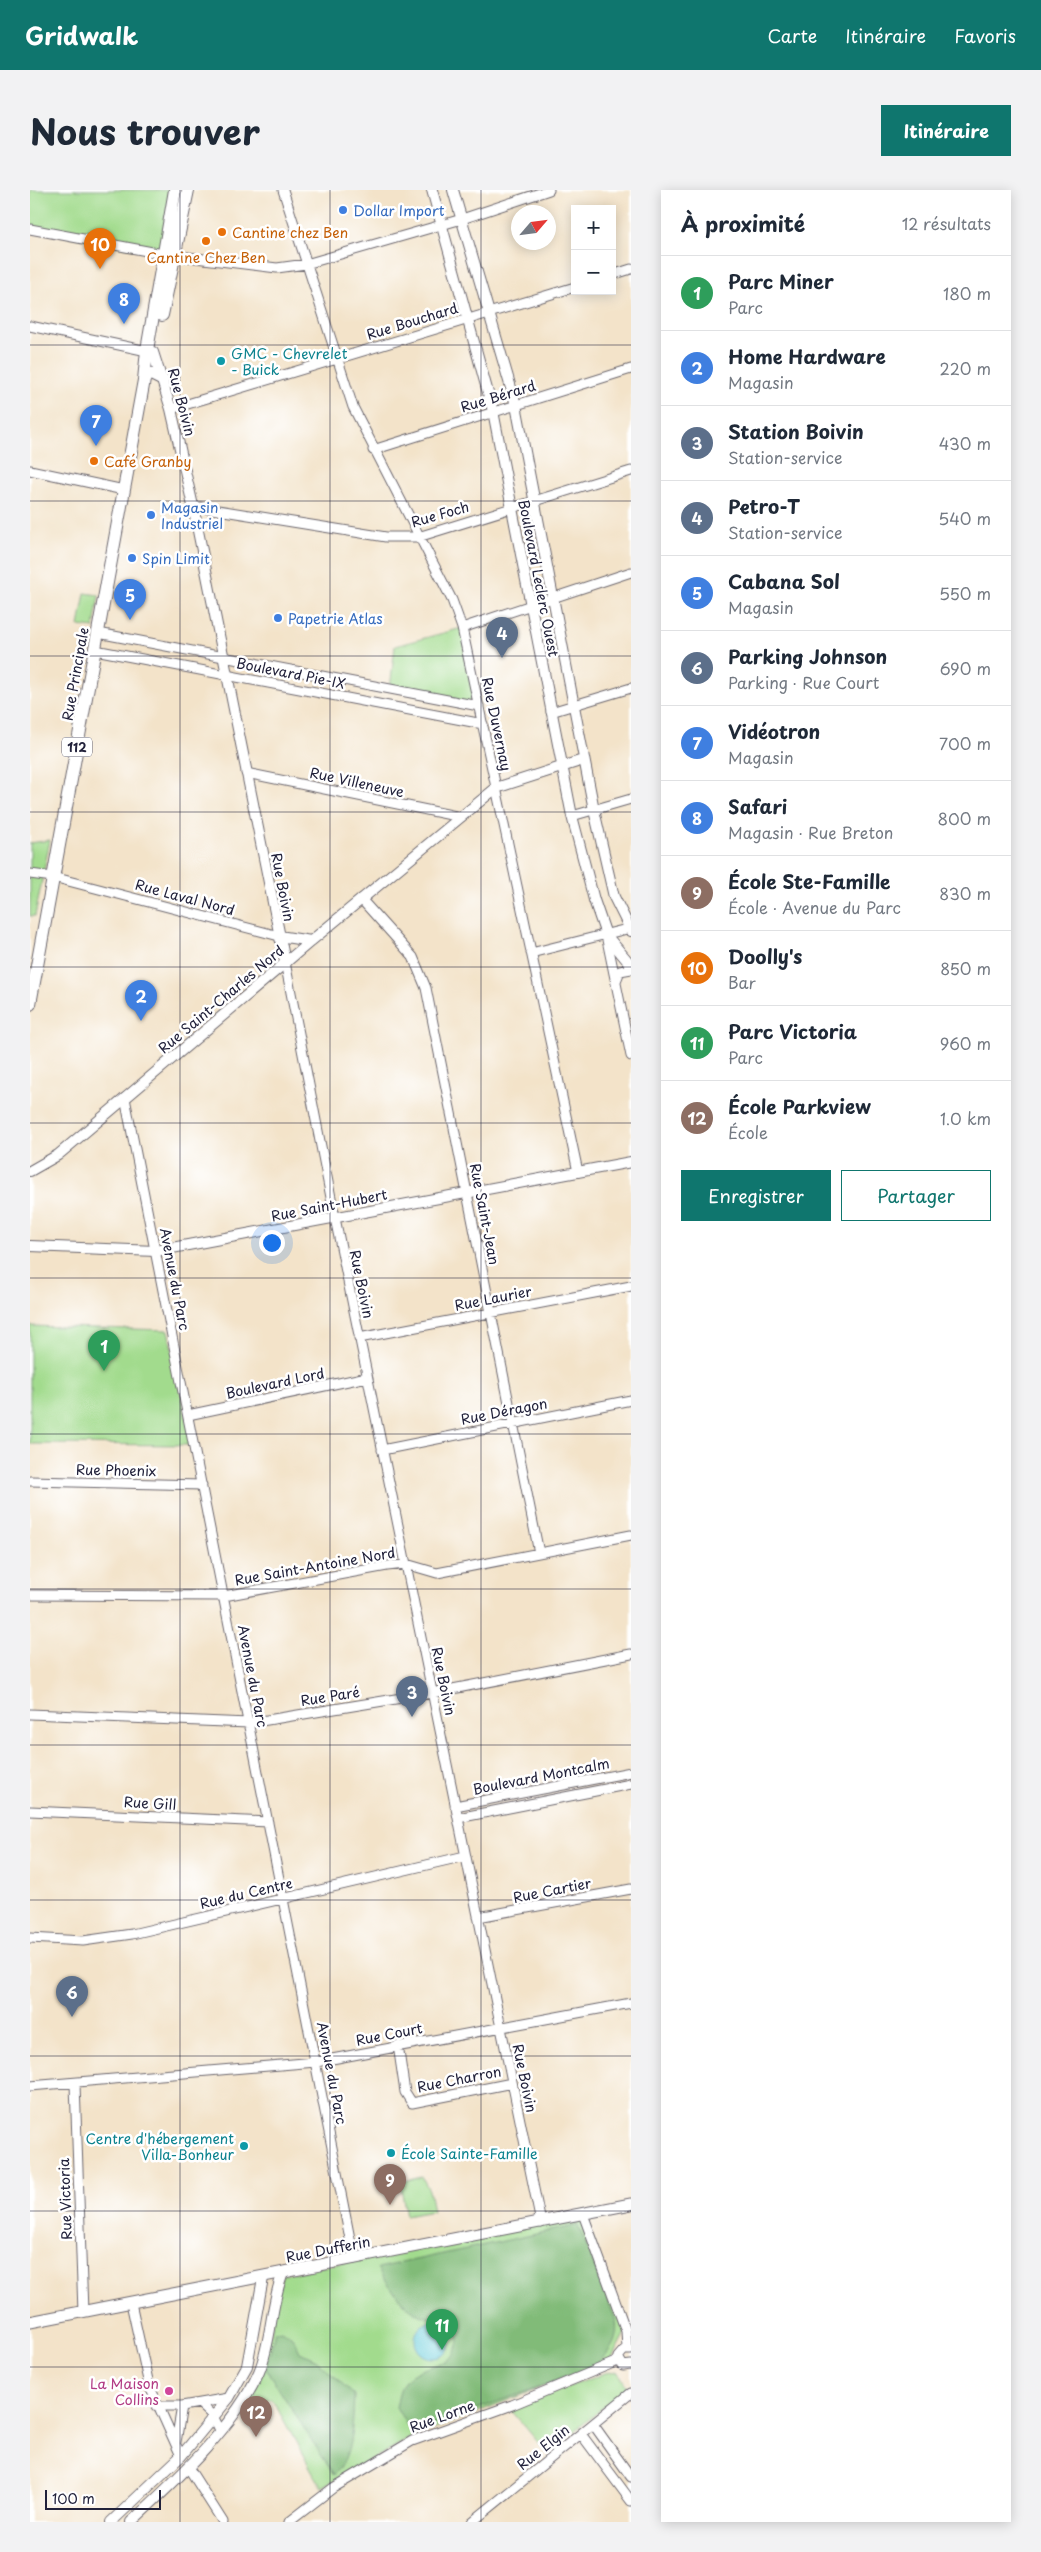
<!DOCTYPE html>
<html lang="fr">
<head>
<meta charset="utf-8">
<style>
	body { margin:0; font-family:"Playpen Sans",sans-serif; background:#f2f2f3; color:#1f2937 }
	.controls { position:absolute; right:15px; top:15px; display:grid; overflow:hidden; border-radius:0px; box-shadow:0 2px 12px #0003 }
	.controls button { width:45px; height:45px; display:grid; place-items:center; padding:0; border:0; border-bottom:1px solid #e0e1e3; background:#fff; color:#1f2937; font:25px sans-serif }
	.compass { position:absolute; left:481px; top:15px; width:45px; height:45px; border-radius:50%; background:#fff; box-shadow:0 2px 12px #0003; rotate:62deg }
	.scale { position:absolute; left:15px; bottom:12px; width:116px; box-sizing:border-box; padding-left:5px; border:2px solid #22223b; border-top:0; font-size:14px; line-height:18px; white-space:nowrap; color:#22223b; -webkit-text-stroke:4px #fff; paint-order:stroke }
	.you { position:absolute; left:241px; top:1052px; width:18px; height:18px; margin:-12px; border:4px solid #fff; border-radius:50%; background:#1a73e8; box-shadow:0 0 0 8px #1a73e833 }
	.badge { display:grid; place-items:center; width:32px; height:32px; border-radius:50%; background:#0f766e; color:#fff; font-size:16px; font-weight:700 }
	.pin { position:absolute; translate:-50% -41px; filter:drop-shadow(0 1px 2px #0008) }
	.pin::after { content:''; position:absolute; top:26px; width:18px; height:15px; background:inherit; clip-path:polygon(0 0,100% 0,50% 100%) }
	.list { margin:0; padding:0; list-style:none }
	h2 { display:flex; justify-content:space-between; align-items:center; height:65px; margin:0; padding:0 20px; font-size:21px }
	h2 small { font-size:16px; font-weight:400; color:#747a83 }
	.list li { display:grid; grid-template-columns:32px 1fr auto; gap:15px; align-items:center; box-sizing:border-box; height:75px; padding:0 20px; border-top:1px solid #e0e1e3 }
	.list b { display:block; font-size:19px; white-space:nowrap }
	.list p { margin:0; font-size:16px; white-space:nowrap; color:#747a83 }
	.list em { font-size:16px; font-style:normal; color:#747a83 }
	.actions { display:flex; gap:10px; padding:15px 20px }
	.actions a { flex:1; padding:11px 0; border:1px solid #0f766e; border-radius:0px; text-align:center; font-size:18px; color:#0f766e }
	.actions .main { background:#0f766e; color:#fff }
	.map { position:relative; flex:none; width:601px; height:2332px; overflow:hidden; border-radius:0px }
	header { display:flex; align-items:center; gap:30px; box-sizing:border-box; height:70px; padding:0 25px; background:#0f766e; color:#fff }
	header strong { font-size:24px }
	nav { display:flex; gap:28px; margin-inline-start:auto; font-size:18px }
	.intro { display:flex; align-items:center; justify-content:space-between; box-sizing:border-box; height:120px; padding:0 30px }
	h1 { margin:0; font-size:35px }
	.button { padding:12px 22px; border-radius:0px; background:#0f766e; color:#fff; font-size:18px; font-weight:700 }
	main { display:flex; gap:30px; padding:0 30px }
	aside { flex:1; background:#fff; border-radius:0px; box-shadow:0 2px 12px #0003 }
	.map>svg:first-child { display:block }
	.green { fill:#a2db8d; stroke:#627e64 }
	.forest { fill:#81bb78; stroke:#526e5a }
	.water { fill:#5ec9d8; stroke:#40768a }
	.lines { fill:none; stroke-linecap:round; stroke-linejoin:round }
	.minor-casing { stroke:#6b666d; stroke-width:11 }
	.tertiary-casing { stroke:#6b666d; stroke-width:12 }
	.secondary-casing { stroke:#6b666d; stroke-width:13 }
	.primary-casing { stroke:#6b666d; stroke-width:14 }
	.minor { stroke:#fff; stroke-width:9 }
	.tertiary { stroke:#fff; stroke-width:10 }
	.secondary { stroke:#fff; stroke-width:11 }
	.primary { stroke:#fff; stroke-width:12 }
	.grid { fill:none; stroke:#22223b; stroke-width:1; stroke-opacity:0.55 }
	.shop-dot { fill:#3f7fe0; stroke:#fff; stroke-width:2 }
	.food-dot { fill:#e8710a; stroke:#fff; stroke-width:2 }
	.culture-dot { fill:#0f9aa8; stroke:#fff; stroke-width:2 }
	.hotel-dot { fill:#d1479c; stroke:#fff; stroke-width:2 }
	.labels { text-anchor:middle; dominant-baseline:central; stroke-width:5; stroke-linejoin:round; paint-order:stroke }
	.shield { fill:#fff; stroke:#646476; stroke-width:1 }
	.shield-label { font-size:12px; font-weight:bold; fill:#22223b }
	.shop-label { font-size:14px; fill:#366cbe; stroke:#fff; text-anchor:start }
	.food-label { font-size:14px; fill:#c56008; stroke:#fff; text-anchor:start }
	.street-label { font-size:14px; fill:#22223b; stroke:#fff }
	.culture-label { font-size:14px; fill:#0d838f; stroke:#fff; text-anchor:start }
	.hotel-label { font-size:14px; fill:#b23c85; stroke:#fff; text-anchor:end }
</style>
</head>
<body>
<header>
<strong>Gridwalk</strong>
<nav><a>Carte</a><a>Itinéraire</a><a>Favoris</a></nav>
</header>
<div class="intro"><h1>Nous trouver</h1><a class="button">Itinéraire</a></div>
<main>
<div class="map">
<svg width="601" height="2332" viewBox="0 0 601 2332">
	<rect width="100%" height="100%" fill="#fff"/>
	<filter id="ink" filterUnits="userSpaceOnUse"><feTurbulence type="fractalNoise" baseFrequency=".02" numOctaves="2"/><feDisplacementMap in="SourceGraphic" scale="10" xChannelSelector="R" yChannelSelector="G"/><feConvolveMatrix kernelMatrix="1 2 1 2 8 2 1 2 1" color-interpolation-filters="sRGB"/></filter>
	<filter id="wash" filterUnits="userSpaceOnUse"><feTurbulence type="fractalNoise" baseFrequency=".0096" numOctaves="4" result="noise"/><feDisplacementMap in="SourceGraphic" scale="20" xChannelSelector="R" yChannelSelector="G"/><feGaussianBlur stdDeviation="1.12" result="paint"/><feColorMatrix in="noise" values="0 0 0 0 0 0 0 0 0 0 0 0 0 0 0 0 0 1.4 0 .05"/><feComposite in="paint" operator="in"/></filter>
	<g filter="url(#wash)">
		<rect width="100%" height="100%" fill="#f3e3c9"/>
		<path class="green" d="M0 0H145L133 64 0 39Z
			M55 403 69 405 64 438 49 436Z
			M432 438 449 516 360 499 365 456Z
			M20 650 5 726H0V653Z
			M0 1136 138 1140 162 1255 0 1254Z
			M392 1987 399 2000 403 2021 376 2026 370 1992Z
			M553 2024 596 2141 581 2170 381 2248 291 2297 242 2209 211 2219 232 2181 252 2085Z
			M588 2181 597 2197 518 2264 480 2219 575 2183Z"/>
		<path class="forest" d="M548 2035 586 2131C589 2153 579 2162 564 2177L389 2240 376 2234 366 2217C368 2210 369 2201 372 2195 386 2171 423 2181 428 2155 430 2150 428 2149 426 2144 417 2125 400 2132 385 2122 369 2111 358 2094 348 2078Z
			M252 2140 264 2149 270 2162 287 2170 324 2205C323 2231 323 2266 304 2285L236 2179 245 2141Z"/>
		<path class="water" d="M385 2150a18 18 0 1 1 36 0a18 18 0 1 1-36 0Z"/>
	</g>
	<g filter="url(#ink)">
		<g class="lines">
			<defs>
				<path id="minor" d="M253 0 323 217 422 410 432 438 548 982
					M0 39 133 64 247 78 276 74 432 29 519 0
					M582 85 601 79
					M0 136 122 162
					M141 219 545 97
					M343 260 601 179
					M0 280 94 300
					M163 316 356 347H388L601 281
					M432 438 601 382
					M68 443 449 516
					M65 460 453 534
					M521 522 601 498
					M216 583 431 627
					M542 626 601 609
					M0 684 23 687 249 746
					M331 709 383 767 396 798 509 1363
					M576 745 601 866
					M501 763 601 738
					M255 772 305 1028 511 2033
					M586 791 590 781 601 779
					M95 908 324 2069
					M329 1148 601 1096
					M158 1225 337 1187
					M352 1260 601 1210
					M0 1291 172 1295
					M0 1405 194 1406 357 1376 376 1374 407 1383 601 1345
					M0 1524 219 1533 402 1503 601 1464
					M425 1616 601 1582
					M0 1621 238 1632
					M428 1628 601 1594
					M448 1727 601 1699
					M0 1748 53 1751 102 1744 435 1666
					M368 1855 375 1902 382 1913 482 1893
					M45 1894 53 2122
					M0 1896 286 1872 601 1813
					M553 2024 596 2141 597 2159
					M101 2113 119 2195 151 2266
					M601 2160H594L588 2167 593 2176 601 2175
					M169 2213 183 2226 190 2240
					M127 2216H152L199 2208
					M563 2234 601 2287
					M551 2244 601 2311
					M146 2252 152 2216
					M158 2277 193 2332
					M259 2332 303 2298 382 2251 482 2215 588 2171
					M442 2332 601 2203"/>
				<path id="tertiary" d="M402 0 463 221 542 626 564 710 576 745 601 775
					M423 0 486 215 564 620 584 707 601 741
					M123 162 141 219 163 316 255 772
					M249 746 281 751
					M0 981 28 965 281 751 466 598 553 570
					M0 1056 126 1061 601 972
					M81 2332 151 2266 199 2208 217 2176 233 2088
					M101 2332C144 2292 205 2237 229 2182 242 2151 240 2115 253 2083"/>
				<path id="secondary" d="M0 2132 601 2014"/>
				<path id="primary" d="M132 125 158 0
					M114 190 117 185 121 184 133 190
					M0 814 114 190 117 160 145 0"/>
			</defs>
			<use href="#minor" class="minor-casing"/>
			<use href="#tertiary" class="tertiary-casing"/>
			<use href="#secondary" class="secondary-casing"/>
			<use href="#primary" class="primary-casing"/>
			<use href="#minor" class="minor"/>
			<use href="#tertiary" class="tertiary"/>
			<use href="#secondary" class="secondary"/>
			<use href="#primary" class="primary"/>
		</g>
	</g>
	<path class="grid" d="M150 0V2332M300 0V2332M451 0V2332M0 155H601M0 311H601M0 466H601M0 622H601M0 777H601M0 933H601M0 1088H601M0 1244H601M0 1399H601M0 1555H601M0 1710H601M0 1866H601M0 2021H601M0 2177H601"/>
	<g class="shop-dot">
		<circle cx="313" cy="20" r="5"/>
		<circle cx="121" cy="325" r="5"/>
		<circle cx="102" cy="368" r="5"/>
		<circle cx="248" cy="428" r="5"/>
	</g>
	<g class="food-dot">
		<circle cx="192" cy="42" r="5"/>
		<circle cx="176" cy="51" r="5"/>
		<circle cx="64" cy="271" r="5"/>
	</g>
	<g class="culture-dot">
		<circle cx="191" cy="171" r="5"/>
		<circle cx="214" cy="1956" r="5"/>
		<circle cx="361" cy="1963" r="5"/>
	</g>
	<circle class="hotel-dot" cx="139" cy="2201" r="5"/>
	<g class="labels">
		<rect class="shield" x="32" y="547.5" width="30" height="19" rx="4"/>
		<g class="shield-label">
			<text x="47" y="557">112</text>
		</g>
		<g class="shop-label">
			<text x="323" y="20">Dollar Import</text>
			<text x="131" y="317">Magasin<tspan x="131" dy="16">Industriel</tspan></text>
			<text x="112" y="368">Spin Limit</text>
			<text x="258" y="428">Papetrie Atlas</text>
		</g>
		<g class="food-label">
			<text x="202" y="42">Cantine chez Ben</text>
			<text x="176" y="67" text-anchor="middle">Cantine Chez Ben</text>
			<text x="74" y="271">Café Granby</text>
		</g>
		<g class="street-label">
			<text transform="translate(382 131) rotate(-17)">Rue Bouchard</text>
			<text transform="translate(468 206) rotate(-17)">Rue Bérard</text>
			<text transform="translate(152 212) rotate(75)">Rue Boivin</text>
			<text transform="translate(410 324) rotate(-16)">Rue Foch</text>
			<text transform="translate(509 388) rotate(79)">Boulevard Leclerc Ouest</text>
			<text transform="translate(261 483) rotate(11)">Boulevard Pie-IX</text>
			<text transform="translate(45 484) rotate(-80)">Rue Principale</text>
			<text transform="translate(467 534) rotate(78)">Rue Duvernay</text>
			<text transform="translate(327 592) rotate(12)">Rue Villeneuve</text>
			<text transform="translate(253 697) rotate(79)">Rue Boivin</text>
			<text transform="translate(155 707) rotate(15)">Rue Laval Nord</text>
			<text transform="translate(191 809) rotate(-40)">Rue Saint-Charles Nord</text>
			<text transform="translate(299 1015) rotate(-11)">Rue Saint-Hubert</text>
			<text transform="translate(455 1024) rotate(79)">Rue Saint-Jean</text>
			<text transform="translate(145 1089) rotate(79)">Avenue du Parc</text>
			<text transform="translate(332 1094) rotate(78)">Rue Boivin</text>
			<text transform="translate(463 1108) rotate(-11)">Rue Laurier</text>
			<text transform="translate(245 1193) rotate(-12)">Boulevard Lord</text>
			<text transform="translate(474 1221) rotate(-11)">Rue Déragon</text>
			<text transform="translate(86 1280) rotate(1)">Rue Phoenix</text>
			<text transform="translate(285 1376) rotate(-10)">Rue Saint-Antoine Nord</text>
			<text transform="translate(223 1486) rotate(79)">Avenue du Parc</text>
			<text transform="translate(414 1491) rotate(78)">Rue Boivin</text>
			<text transform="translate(300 1506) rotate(-9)">Rue Paré</text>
			<text transform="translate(511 1586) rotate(-11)">Boulevard Montcalm</text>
			<text transform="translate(120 1613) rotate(3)">Rue Gill</text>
			<text transform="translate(522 1700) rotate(-11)">Rue Cartier</text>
			<text transform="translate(216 1703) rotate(-13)">Rue du Centre</text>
			<text transform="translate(359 1844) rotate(-11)">Rue Court</text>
			<text transform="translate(302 1883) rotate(79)">Avenue du Parc</text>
			<text transform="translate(495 1888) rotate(78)">Rue Boivin</text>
			<text transform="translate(429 1889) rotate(-11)">Rue Charron</text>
			<text transform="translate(35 2009) rotate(-92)">Rue Victoria</text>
			<text transform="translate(298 2059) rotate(-11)">Rue Dufferin</text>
			<text transform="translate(412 2226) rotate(-20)">Rue Lorne</text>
			<text transform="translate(513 2257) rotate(-39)">Rue Elgin</text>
		</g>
		<g class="culture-label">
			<text x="201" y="163">GMC - Chevrelet<tspan x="201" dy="16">- Buick</tspan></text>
			<text x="204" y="1948" text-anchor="end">Centre d'hébergement<tspan x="204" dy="16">Villa-Bonheur</tspan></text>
			<text x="371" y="1963">École Sainte-Famille</text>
		</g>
		<g class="hotel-label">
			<text x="129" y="2193">La Maison<tspan x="129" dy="16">Collins</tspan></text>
		</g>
	</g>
</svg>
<div class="controls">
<button>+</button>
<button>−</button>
</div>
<svg class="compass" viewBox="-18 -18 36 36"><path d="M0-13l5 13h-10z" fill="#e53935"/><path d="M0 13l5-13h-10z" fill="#747a83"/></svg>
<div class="scale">100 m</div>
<div class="you"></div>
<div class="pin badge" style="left:74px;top:1181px;background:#2e9e5b">1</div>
<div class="pin badge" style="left:111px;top:831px;background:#3f7fe0">2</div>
<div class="pin badge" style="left:382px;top:1527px;background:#5c6f8a">3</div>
<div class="pin badge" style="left:472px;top:468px;background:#5c6f8a">4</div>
<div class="pin badge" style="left:100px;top:430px;background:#3f7fe0">5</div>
<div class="pin badge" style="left:42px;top:1827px;background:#5c6f8a">6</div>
<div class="pin badge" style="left:66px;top:256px;background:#3f7fe0">7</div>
<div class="pin badge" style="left:94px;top:134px;background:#3f7fe0">8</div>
<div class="pin badge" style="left:360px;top:2015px;background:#8d6e63">9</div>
<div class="pin badge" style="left:70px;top:79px;background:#e8710a">10</div>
<div class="pin badge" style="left:412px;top:2160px;background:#2e9e5b">11</div>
<div class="pin badge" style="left:226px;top:2247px;background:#8d6e63">12</div>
</div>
<aside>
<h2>À proximité<small>12 résultats</small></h2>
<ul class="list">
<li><span class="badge" style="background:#2e9e5b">1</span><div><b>Parc Miner</b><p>Parc</p></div><em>180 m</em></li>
<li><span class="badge" style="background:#3f7fe0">2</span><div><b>Home Hardware</b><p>Magasin</p></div><em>220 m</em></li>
<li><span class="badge" style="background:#5c6f8a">3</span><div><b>Station Boivin</b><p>Station-service</p></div><em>430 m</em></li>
<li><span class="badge" style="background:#5c6f8a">4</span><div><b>Petro-T</b><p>Station-service</p></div><em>540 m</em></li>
<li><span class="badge" style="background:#3f7fe0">5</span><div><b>Cabana Sol</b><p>Magasin</p></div><em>550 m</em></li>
<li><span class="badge" style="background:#5c6f8a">6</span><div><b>Parking Johnson</b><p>Parking · Rue Court</p></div><em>690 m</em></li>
<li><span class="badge" style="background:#3f7fe0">7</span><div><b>Vidéotron</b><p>Magasin</p></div><em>700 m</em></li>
<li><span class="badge" style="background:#3f7fe0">8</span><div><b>Safari</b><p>Magasin · Rue Breton</p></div><em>800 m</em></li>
<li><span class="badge" style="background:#8d6e63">9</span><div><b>École Ste-Famille</b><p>École · Avenue du Parc</p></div><em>830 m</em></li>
<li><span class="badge" style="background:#e8710a">10</span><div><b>Doolly's</b><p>Bar</p></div><em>850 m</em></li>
<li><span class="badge" style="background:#2e9e5b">11</span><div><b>Parc Victoria</b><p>Parc</p></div><em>960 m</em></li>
<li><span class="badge" style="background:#8d6e63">12</span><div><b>École Parkview</b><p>École</p></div><em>1.0 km</em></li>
</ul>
<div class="actions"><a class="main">Enregistrer</a><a>Partager</a></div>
</aside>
</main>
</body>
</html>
